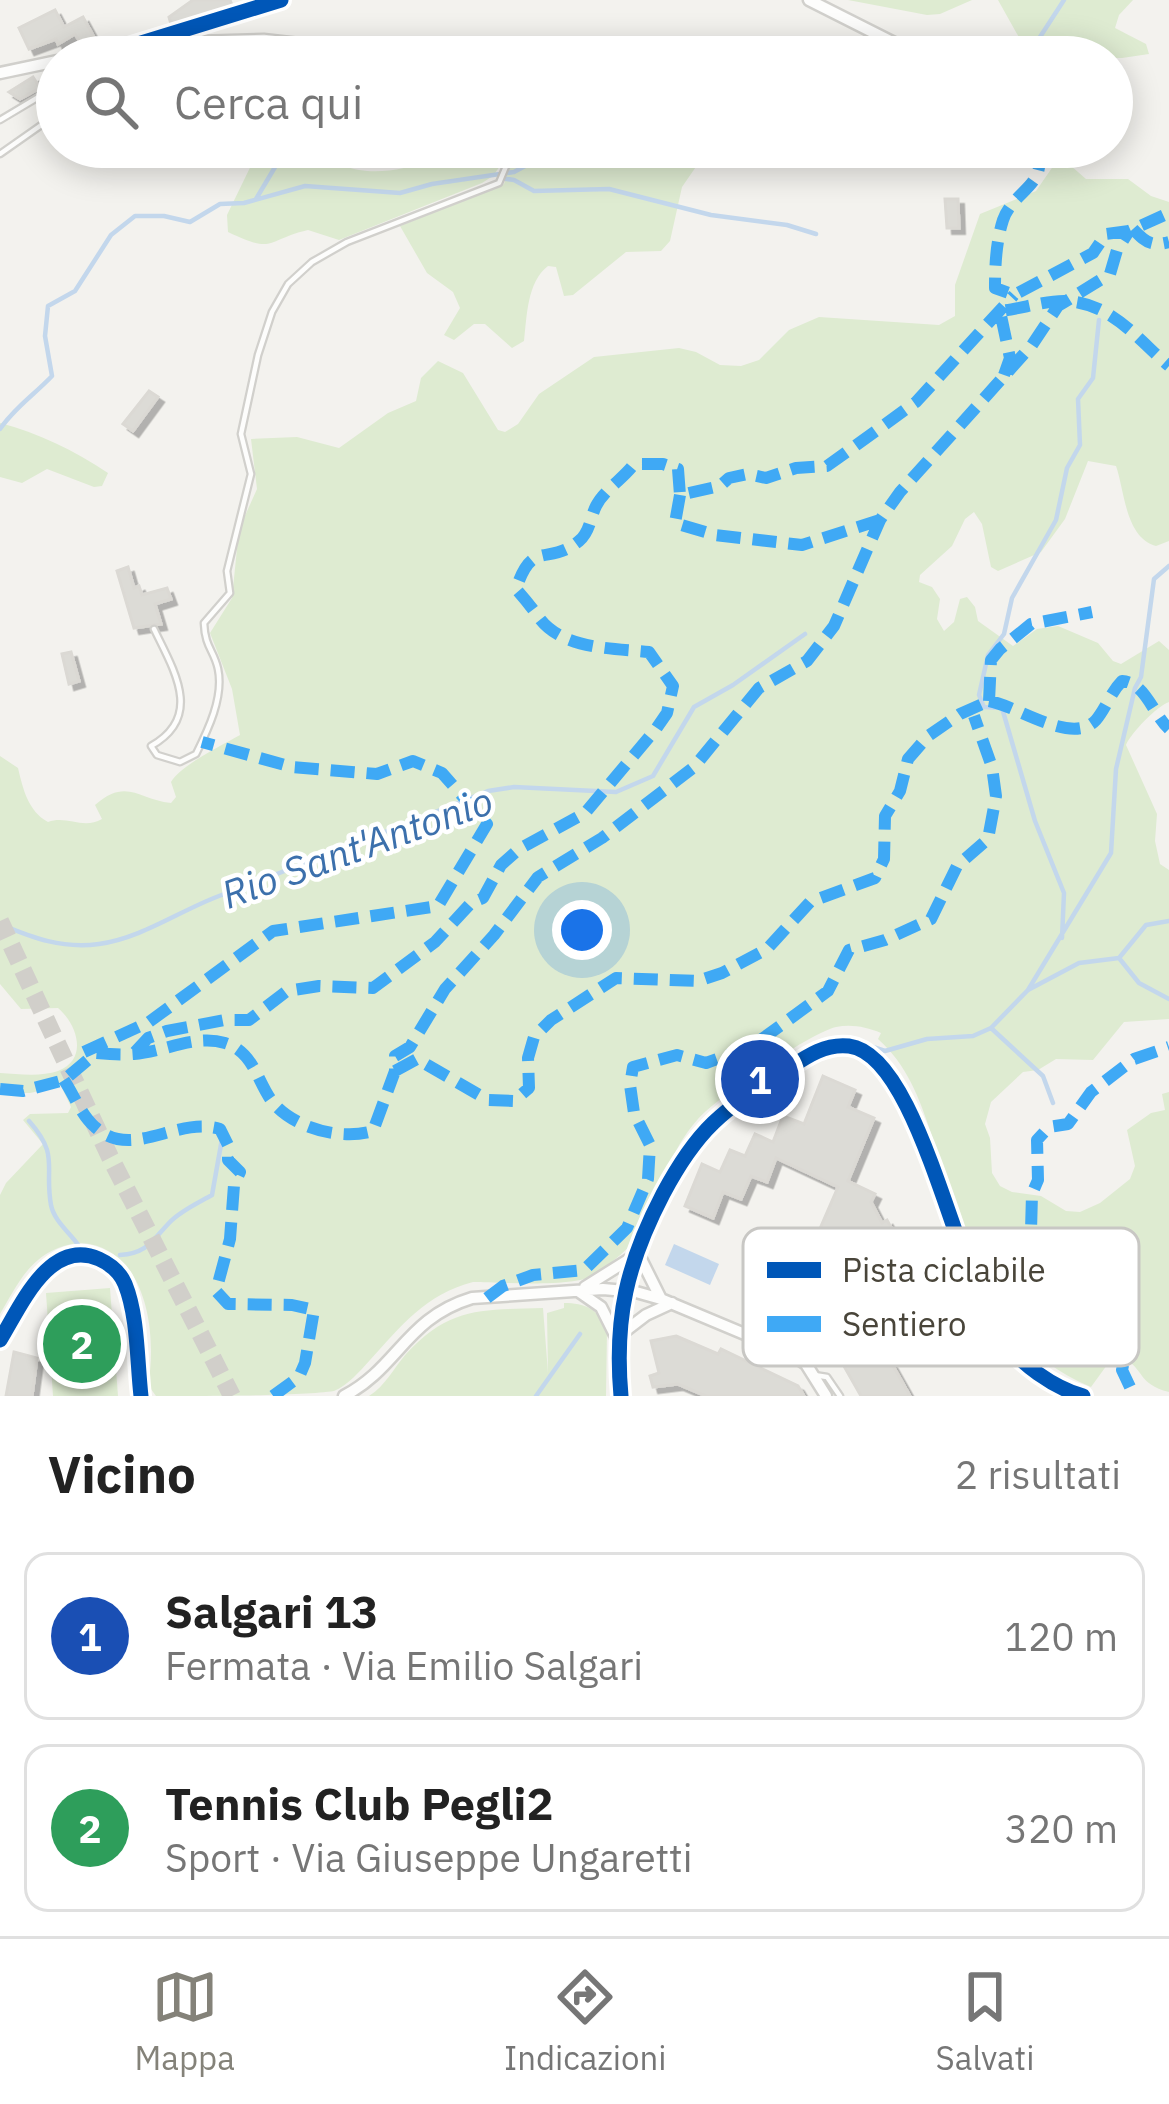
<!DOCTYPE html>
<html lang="it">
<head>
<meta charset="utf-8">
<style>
	body { margin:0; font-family:"IBM Plex Sans",sans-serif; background:#f2f2f2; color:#222 }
	.you { position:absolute; left:582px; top:930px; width:42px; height:42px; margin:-30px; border:9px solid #fff; border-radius:50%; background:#1a73e8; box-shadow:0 0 0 18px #1a73e833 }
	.badge { display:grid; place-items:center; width:78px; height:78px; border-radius:50%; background:#848279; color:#fff; font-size:39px; font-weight:700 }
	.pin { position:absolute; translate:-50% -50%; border:6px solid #fff; box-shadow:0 3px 12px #0006 }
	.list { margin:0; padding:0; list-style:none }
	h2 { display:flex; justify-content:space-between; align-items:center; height:156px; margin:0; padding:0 48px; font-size:51px }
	h2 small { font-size:39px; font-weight:400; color:#767676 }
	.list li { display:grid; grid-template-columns:78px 1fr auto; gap:36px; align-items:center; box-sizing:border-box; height:168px; margin:0 24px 24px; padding:0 24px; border:3px solid #e0e0e0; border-radius:24px }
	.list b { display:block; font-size:45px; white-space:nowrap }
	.list p { margin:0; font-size:39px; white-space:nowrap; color:#767676 }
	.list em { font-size:39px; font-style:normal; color:#767676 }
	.icon { flex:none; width:66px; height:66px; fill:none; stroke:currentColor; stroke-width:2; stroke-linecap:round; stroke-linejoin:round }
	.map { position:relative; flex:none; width:1169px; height:1396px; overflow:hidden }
	.search { position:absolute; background:#fff; box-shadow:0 6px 30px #0003; left:36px; right:36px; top:36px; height:132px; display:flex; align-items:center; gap:30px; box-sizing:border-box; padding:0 42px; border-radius:66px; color:#767676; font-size:45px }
	.sheet { height:540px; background:#fff }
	nav { display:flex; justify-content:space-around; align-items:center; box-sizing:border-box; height:168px; border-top:3px solid #e0e0e0; background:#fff; font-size:33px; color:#767676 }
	nav a { display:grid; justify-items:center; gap:6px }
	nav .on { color:#848279 }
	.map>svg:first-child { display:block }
	.green { fill:#deebd1 }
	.water { fill:#c3d7ec }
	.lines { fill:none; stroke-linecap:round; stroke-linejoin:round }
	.stream { stroke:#c3d7ec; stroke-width:4.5 }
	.building { fill:#dcdbd6; stroke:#dbd9d4; stroke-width:3; filter:url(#shadow) }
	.motorway-tunnel { stroke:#d1cfca; stroke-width:18; stroke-dasharray:18 9; stroke-linecap:butt }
	.service-casing { stroke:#d1d0cc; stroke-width:9 }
	.minor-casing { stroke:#d1d0cc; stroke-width:15 }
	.tertiary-casing { stroke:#d1d0cc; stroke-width:18 }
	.service { stroke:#fdfdfc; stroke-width:4.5 }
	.minor { stroke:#fdfdfc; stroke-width:10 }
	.tertiary { stroke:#fdfdfc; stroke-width:14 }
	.quiet { stroke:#3fa9f5; stroke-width:12; stroke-dasharray:24 12; stroke-linecap:butt }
	.cycleway-casing { stroke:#fff; stroke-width:22 }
	.cycleway { stroke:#0057b8; stroke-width:15 }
	.labels { text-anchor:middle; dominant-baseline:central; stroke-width:9; stroke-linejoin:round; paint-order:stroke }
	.water-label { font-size:39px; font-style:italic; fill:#3c70ac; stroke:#fff }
	.key { fill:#fff; stroke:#c8c7c4; stroke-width:3 }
	.key-label { font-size:33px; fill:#49453a }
</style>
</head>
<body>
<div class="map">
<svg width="1169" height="1396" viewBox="0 0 1169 1396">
	<defs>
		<filter id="shadow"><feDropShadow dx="5.5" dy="5.5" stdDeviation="0" flood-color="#0004"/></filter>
	</defs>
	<rect width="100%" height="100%" fill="#f3f2ee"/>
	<path class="green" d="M848 0H972L940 14 927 15Z
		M998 0H1133L1119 15 1115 28 1146 44 1149 54 1122 58 1030 57Z
		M260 147H316C347 180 392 174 432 160 440 157 448 149 457 147 469 144 484 147 496 147L502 163 493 176 482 183 339 240 308 230C265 240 276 255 228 232L227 215Z
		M508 147H677L702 158 682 187 670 241 661 251 626 252 573 295 564 296 556 267 548 266C527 282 527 316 524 341L512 348 485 324H474L454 340 444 335 460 308 453 292 427 273 400 226 504 184 511 164Z
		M1056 162 1070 165 1086 179H1128L1151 196 1169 202V541L1156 546C1125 537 1125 492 1116 466L1088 461 1065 519 1041 552 998 571 991 567 982 524 974 512 965 519 952 546 920 575 919 582 932 587 940 599 937 619 944 631 954 622 960 599 967 597 975 607 978 621 1013 646 1037 629 1058 626 1098 643 1113 661 1121 664 1159 641 1169 650V702C1157 706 1131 733 1126 745L1157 814 1155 841 1160 864 1169 870V1019L1124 1022 1093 1060 1056 1059 1038 1070 1023 1072 991 1102 985 1124 990 1138 992 1173 1000 1186 1012 1192 1041 1196 1066 1211 1080 1212 1100 1203 1130 1179 1135 1166 1127 1130 1151 1113 1165 1110 1162 1094 1169 1092V1392C1137 1384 1145 1369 1123 1358L1107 1365 1091 1387C980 1341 967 1236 931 1133 919 1097 907 1065 878 1039L881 1033C866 1027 852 1024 836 1027 808 1034 719 1096 698 1119 669 1151 658 1196 638 1233 630 1250 613 1260 600 1272 581 1289 500 1282 473 1282 426 1294 401 1326 370 1360 360 1371 348 1385 334 1391 302 1396 196 1396 156 1396L148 1385C157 1337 148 1255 89 1244 72 1241 51 1249 38 1260 21 1274 11 1296 0 1314V1195L6 1183 43 1144 23 1120 30 1114 68 1113 71 1107 61 1086 30 1093H0V1073C18 1074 41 1077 58 1071 89 1059 77 1024 58 1008L21 1009 0 984V756L18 768C23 789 28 811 48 822 67 815 83 830 102 819L95 805C127 777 139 800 171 803L176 797 171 782C181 765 221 746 240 735L232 689 210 633 232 598 239 529 257 489 251 439 297 437 339 448 388 413 416 401 421 378 438 361 463 373 498 430 505 432 518 424 539 394 594 357 679 348 696 352 720 365 741 366 759 360 789 330 819 317 939 325 955 316V285L980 214 1036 191Z
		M0 423C38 433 74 450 108 473L102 486 94 487 47 469 22 483 0 477Z
		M110 1288 118 1396H53L46 1293Z
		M564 1303C585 1303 598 1309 607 1329L606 1396H369C386 1385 393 1369 406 1354 450 1306 482 1310 543 1308L548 1373 547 1313 564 1308Z"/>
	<path class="water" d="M674 1244 719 1264 710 1285 665 1265Z"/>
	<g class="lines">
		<path class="stream" d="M1027 57 1064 0
			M500 178 514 180 534 191 609 189 711 215 787 225 816 234
			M256 199 287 147
			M0 429C15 407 34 395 52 376L45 336 48 306 75 291 111 235 135 216H164L190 222 220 204 244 203 305 186 400 193 432 184 514 172 551 152 590 147
			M0 924C33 938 62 949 99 944 142 938 179 911 219 896 309 862 398 827 488 791L514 787 616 792 653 776 694 707 733 685 805 634
			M1062 938 1064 893 1035 821 1002 708 984 707 979 695 988 655 1004 634 1012 598 1056 520 1067 468 1080 445 1078 399 1093 378 1099 320
			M1119 958 1139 983 1169 999
			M1028 990 1111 853 1116 769 1135 688 1141 677 1154 579 1169 566
			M991 1028 1043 1076 1053 1103
			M873 1047 885 1051 927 1039 973 1036 991 1028 1028 990 1079 963 1119 958 1146 925 1169 921
			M29 1121C60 1156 44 1166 51 1205 54 1221 70 1233 79 1246
			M120 1255C147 1253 152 1241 169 1223 180 1211 198 1203 212 1195L222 1139
			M536 1396 580 1334"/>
	</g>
	<path class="building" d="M193 0H230L232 5 171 24 169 17Z
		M55 10 64 27 83 17 95 39 82 45 75 34 58 44 56 39 29 49 19 28Z
		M33 77 40 88 20 99 9 92Z
		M945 199H958L959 228H947Z
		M149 391 158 397 133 431 123 424Z
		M128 567 134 588 139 586 142 595 167 588 171 599 155 604 161 624 134 628 117 571Z
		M71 652 79 681 69 684 62 654Z
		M823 1076 855 1090 848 1107 874 1118 848 1181 875 1194 871 1202 882 1223 887 1220 920 1279 888 1357 910 1396H861L840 1359 864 1288 838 1239 819 1231 838 1187 776 1158 767 1182 751 1176 741 1199 723 1192 713 1218 685 1206 702 1164 720 1172 730 1150 745 1156 755 1134 773 1142 783 1116 804 1124Z
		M676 1336 718 1354 721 1349 798 1386 804 1396H706L678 1384 653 1387 650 1376 659 1373 651 1341Z
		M14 1352 37 1358 32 1396H6Z"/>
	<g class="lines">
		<path class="motorway-tunnel" d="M0 921 110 1157 232 1396"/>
		<defs>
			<path id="service" d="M160 40 264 37 317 43 343 57
				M0 120 57 86
				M0 154 57 114
				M154 629C175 672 203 717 151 746L157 755 180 762 196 754C208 730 224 697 218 669 214 650 205 648 204 623L230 593 227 571 251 474 241 434 258 355 272 312 288 284 312 262 347 242 499 183 507 164 499 147
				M814 1375 827 1377 840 1396"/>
			<path id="minor" d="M809 0 922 57
				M72 57 125 48 281 0
				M0 73 57 61
				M638 1253 661 1299
				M585 1287 636 1255
				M578 1291 601 1307 615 1335
				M616 1338 646 1315 672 1303
				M344 1396C398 1368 406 1318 472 1298L603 1289 636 1292 661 1299 790 1353 806 1364 826 1396
				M621 1396C614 1318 627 1263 663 1194 698 1128 722 1111 783 1072 803 1059 823 1043 849 1046 920 1055 957 1281 1002 1339 1021 1364 1052 1387 1083 1396"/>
			<path id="tertiary" d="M0 1340C20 1308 49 1237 99 1259 110 1264 120 1272 125 1284 138 1316 137 1361 141 1396"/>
		</defs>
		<use href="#service" class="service-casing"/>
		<use href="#minor" class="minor-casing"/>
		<use href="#tertiary" class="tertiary-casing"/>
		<use href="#service" class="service"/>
		<use href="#minor" class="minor"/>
		<use href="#tertiary" class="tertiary"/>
		<path class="quiet" d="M1035 147C1052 184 1013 190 1003 220 996 242 995 266 995 288L1014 295 1093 253 1106 234 1129 231 1169 213
			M1133 229C1145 242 1151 247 1169 242
			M1004 375 1010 358 1000 311C1021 309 1046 300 1067 301 1113 304 1137 339 1169 366
			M680 495 675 523 715 535 802 545 880 520
			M989 701C1018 706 1072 746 1096 720 1106 708 1111 692 1122 681 1146 683 1152 713 1169 729
			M989 701 991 660 1000 649 1031 624 1092 612
			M84 1052 149 1022 273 931 438 906 487 824 442 773 413 761 377 774 292 767 202 742
			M135 1052 148 1038 167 1031 225 1020H249L287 991 319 986 373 988 435 942 471 903 483 898 501 865 519 849 585 813 656 729 667 713 673 686 649 652C614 648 564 650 540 619 532 608 525 599 516 589 533 538 547 567 579 541 590 532 590 518 596 506 604 490 623 479 634 464H663L678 469 680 495 720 486 729 478 748 474 766 478 796 468 827 466 916 402 1014 295
			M395 1071 417 1059 488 1100 514 1101 529 1088 528 1058 534 1037 551 1020 616 978 698 981 722 973 767 949 810 902 875 878 884 859 885 816 900 791 908 759 928 736 960 714 989 701
			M64 1080C74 1095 81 1115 95 1127 132 1161 176 1116 220 1129L228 1145V1160L240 1172 234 1185 230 1239 216 1291 228 1304 292 1305 314 1310 305 1363 299 1377 273 1396
			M0 1089 23 1091 64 1080 96 1053C108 1054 121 1055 134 1054 164 1052 195 1034 225 1043 257 1053 257 1087 277 1107 300 1130 344 1140 373 1131L395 1071V1056L410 1047 445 989 494 935 538 877 602 838 694 767 759 688 807 661 834 626 880 520 900 492 1032 345 1058 306 1110 274 1117 250 1129 231
			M487 1298 503 1286 533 1275 584 1270 627 1228 648 1179 650 1145 634 1113 630 1085 633 1067 677 1055 706 1063 751 1047 828 991 849 950 885 940 931 919 957 866 988 839 996 796 992 767 974 716
			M1130 1387 1122 1370 1130 1333 1120 1313 1087 1301 1075 1284 1057 1281 1031 1231 1032 1194 1038 1180 1037 1140 1049 1127 1068 1124 1091 1092 1134 1059 1169 1047"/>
		<defs>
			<path id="cycleway" d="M72 57 125 48 281 0
				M0 1340C20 1308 49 1237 99 1259 110 1264 120 1272 125 1284 138 1316 137 1361 141 1396
				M621 1396C614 1318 627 1263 663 1194 698 1128 722 1111 783 1072 803 1059 823 1043 849 1046 920 1055 957 1281 1002 1339 1021 1364 1052 1387 1083 1396"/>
		</defs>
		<use href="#cycleway" class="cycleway-casing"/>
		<use href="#cycleway" class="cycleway"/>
	</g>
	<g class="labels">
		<g class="water-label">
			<text transform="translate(357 847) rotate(-20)">Rio Sant'Antonio</text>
		</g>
	</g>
	<rect x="743" y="1228" width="396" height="138" rx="18" class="key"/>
	<rect x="767" y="1262" width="54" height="16" fill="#0057b8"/>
	<rect x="767" y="1316" width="54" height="16" fill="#3fa9f5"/>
	<g class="key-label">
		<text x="842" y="1282">Pista ciclabile</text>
		<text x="842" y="1336">Sentiero</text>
	</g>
</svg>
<div class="you"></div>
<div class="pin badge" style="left:760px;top:1079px;background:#1a4fb4">1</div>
<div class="pin badge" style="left:82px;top:1344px;background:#2e9e5b">2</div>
<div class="search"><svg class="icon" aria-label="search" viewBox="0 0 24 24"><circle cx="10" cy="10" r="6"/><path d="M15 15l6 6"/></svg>Cerca qui</div>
</div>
<section class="sheet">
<h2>Vicino<small>2 risultati</small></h2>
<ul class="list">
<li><span class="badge" style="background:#1a4fb4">1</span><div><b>Salgari 13</b><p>Fermata · Via Emilio Salgari</p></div><em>120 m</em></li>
<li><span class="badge" style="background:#2e9e5b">2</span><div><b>Tennis Club Pegli2</b><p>Sport · Via Giuseppe Ungaretti</p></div><em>320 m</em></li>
</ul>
</section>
<nav>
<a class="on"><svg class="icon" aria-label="map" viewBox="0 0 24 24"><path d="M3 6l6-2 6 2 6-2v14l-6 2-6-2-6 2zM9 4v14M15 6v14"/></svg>Mappa</a>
<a><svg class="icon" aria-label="directions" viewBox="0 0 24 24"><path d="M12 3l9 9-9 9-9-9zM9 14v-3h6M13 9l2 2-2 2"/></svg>Indicazioni</a>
<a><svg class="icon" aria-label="saved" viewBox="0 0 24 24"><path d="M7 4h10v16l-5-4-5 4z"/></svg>Salvati</a>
</nav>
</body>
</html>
